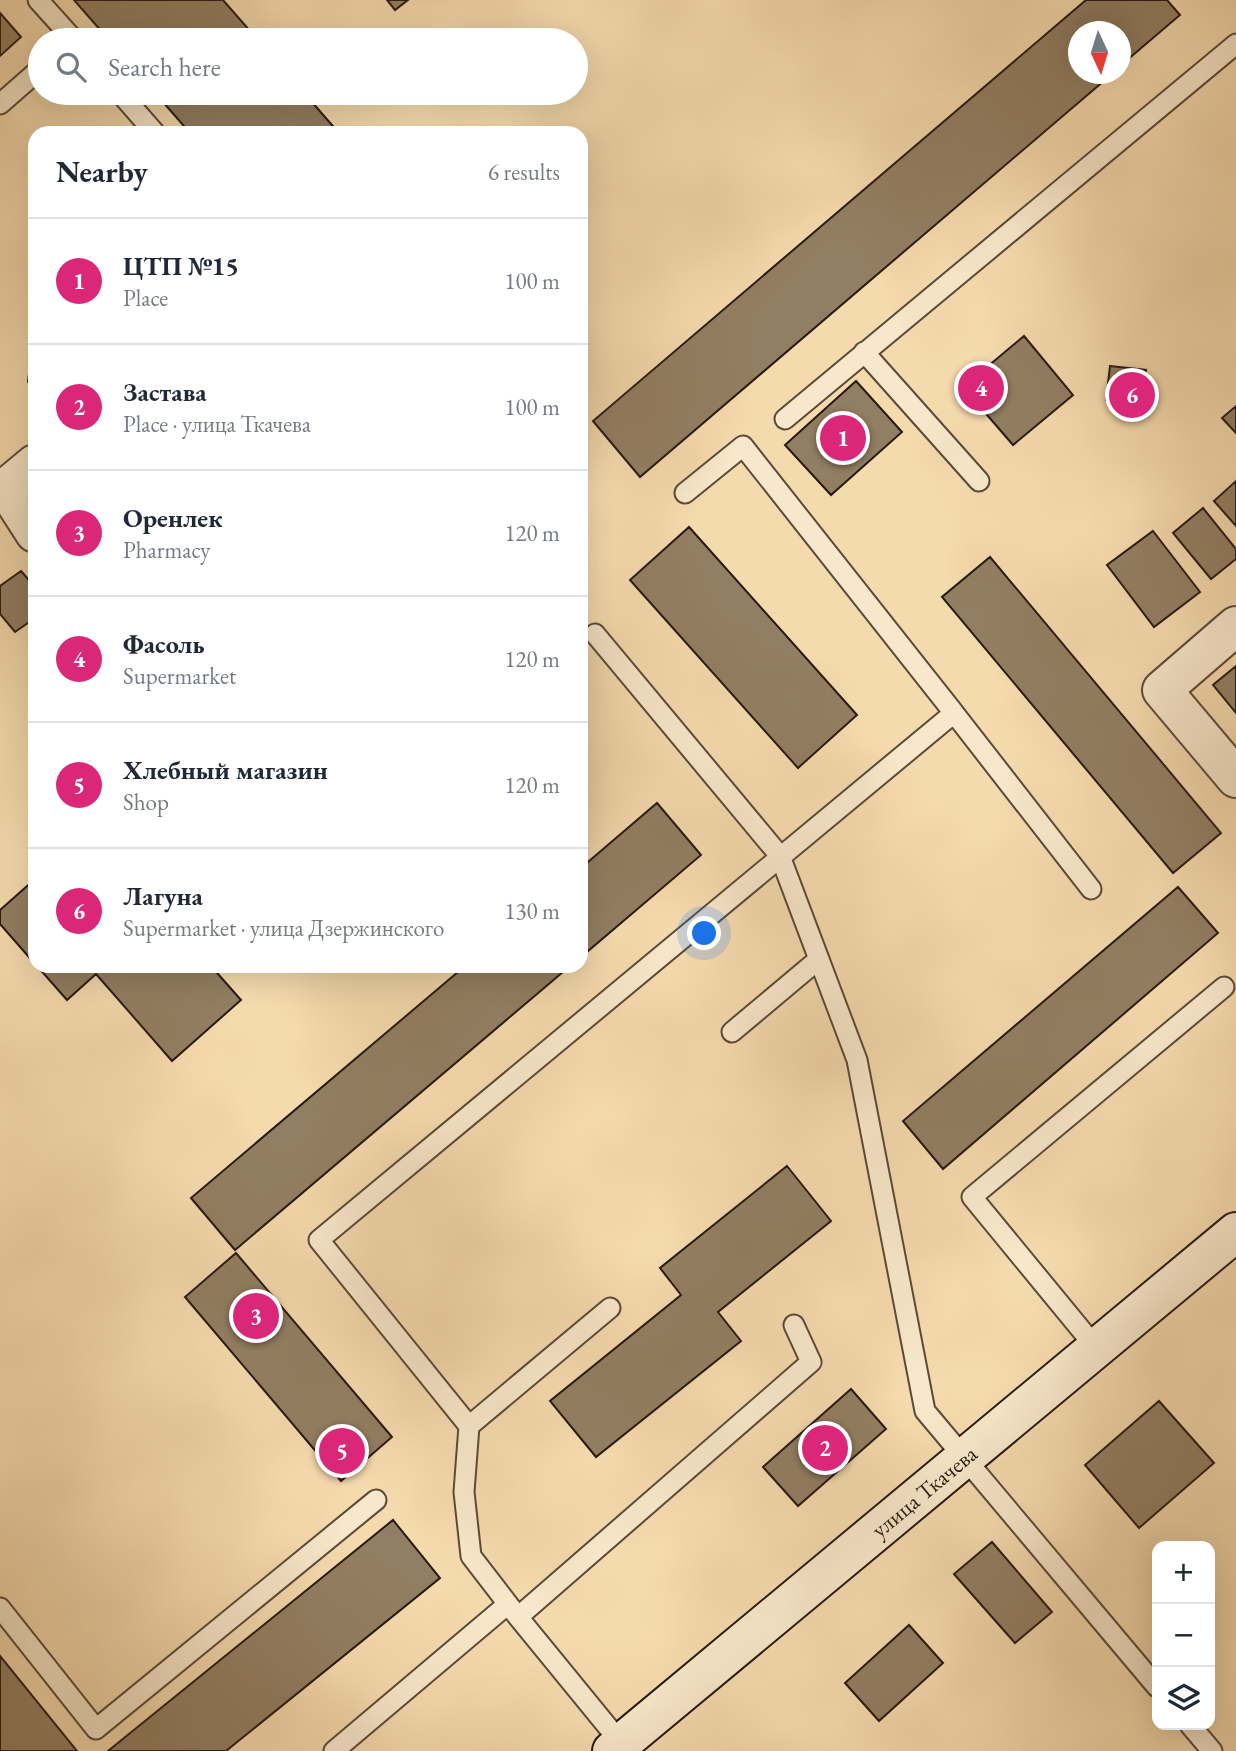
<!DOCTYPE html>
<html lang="en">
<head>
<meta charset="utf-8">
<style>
	body { margin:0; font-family:"EB Garamond",serif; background:#f6f6f7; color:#1f2937 }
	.controls { position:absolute; right:21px; bottom:21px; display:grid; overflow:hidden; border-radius:14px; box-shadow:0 7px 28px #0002 }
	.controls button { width:63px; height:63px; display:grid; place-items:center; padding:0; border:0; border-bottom:2px solid #e0e1e3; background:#fff; color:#1f2937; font:35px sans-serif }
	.compass { position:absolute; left:1068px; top:21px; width:63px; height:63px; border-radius:50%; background:#fff; box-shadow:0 7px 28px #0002; rotate:176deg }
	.you { position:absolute; left:705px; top:934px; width:24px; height:24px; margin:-18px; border:5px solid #fff; border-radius:50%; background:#1a73e8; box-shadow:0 0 0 10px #1a73e833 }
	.badge { display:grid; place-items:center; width:46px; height:46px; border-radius:50%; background:#db2777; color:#fff; font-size:23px; font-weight:700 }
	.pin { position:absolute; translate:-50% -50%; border:4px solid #fff; box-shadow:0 2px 7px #0006 }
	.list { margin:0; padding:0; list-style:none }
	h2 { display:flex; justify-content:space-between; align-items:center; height:91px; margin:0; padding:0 28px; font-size:30px }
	h2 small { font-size:23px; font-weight:400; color:#747a83 }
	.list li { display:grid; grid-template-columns:46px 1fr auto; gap:21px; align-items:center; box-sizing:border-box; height:126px; padding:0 28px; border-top:2px solid #e0e1e3 }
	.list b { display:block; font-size:26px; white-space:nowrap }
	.list p { margin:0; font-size:23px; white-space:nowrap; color:#747a83 }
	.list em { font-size:23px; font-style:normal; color:#747a83 }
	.icon { flex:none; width:38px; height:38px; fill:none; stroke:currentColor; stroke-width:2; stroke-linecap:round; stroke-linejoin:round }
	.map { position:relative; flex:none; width:1236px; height:1751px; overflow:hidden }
	.search { position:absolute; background:#fff; box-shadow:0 7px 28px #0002; left:28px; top:28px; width:560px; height:77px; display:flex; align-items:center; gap:18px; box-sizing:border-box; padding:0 24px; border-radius:38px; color:#747a83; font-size:26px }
	.panel { position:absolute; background:#fff; box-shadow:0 7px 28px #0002; left:28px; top:126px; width:560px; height:847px; border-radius:21px }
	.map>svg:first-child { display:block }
	.building { fill:#927e62; stroke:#271a10; stroke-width:2 }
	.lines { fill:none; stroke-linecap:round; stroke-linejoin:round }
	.lane-casing { stroke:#5a4a38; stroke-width:23 }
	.street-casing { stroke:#5a4a38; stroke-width:42 }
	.secondary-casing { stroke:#271a10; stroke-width:42 }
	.lane { stroke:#f8e7ca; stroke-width:19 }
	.street { stroke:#f8e7ca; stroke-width:38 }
	.secondary { stroke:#f8e7ca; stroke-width:38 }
	.labels { text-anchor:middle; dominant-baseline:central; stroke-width:5; stroke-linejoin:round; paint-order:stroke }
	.street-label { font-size:23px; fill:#271a10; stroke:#f8e7ca }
</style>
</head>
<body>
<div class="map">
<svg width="1236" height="1751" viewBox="0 0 1236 1751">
	<rect width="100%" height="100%" fill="#f5daae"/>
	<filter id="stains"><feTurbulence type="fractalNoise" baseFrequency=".00286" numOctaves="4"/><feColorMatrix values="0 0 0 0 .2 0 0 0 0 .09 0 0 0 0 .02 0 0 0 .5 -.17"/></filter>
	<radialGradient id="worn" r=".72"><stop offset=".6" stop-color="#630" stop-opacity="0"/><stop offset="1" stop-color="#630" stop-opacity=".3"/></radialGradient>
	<path class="building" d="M74 0H223L258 40H109Z
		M387 0H408L395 10Z
		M1086 0H1167L1180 15 1120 66V32H1078V74H1112L640 477 593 421Z
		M0 13 21 37 0 56Z
		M155 93H304L339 133H190Z
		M1024 336 1073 395 1013 445 963 387Z
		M32 347 35 348V383L28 382Z
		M1110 366 1146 370 1141 405 1106 400Z
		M856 381 902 432 831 495 785 445Z
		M1236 406V433L1222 418Z
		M1236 481V526L1214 501Z
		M1203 508 1236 549V559L1211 579 1173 533Z
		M689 527 857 715 798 768 630 580Z
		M1153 531 1200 592 1154 627 1107 565Z
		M990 557 1221 833 1173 873 942 597Z
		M21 571 35 587V618L15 632 0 614V586Z
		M1236 666V713L1213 685Z
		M657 803 701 855 581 957V868Z
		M35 879V964L0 924V910Z
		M1178 887 1218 933 943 1169 903 1121Z
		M37 966H211L241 1000 172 1061 96 974 67 1000Z
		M465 966H570L235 1250 191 1198Z
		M787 1166 831 1221 718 1312 741 1341 596 1457 550 1401 681 1295 660 1268Z
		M236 1253 392 1437 341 1481 185 1297Z
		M851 1389 886 1429 798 1506 763 1467Z
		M1159 1401 1214 1463 1139 1528 1085 1465Z
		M393 1520 440 1578 226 1751H108Z
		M992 1542 1052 1612 1015 1643 954 1574Z
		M909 1625 943 1663 879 1721 845 1683Z
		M0 1656 77 1751H0Z"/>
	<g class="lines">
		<defs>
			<path id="lane" d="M38 0 74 40
				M120 93 155 133
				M0 104 40 69
				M864 352 979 481
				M785 419 1236 44
				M685 493 743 446 954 713
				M595 634 780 856 857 1060 925 1411 1157 1687
				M732 1032 819 959
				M1097 1349 972 1197 1224 987
				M469 1426 610 1308
				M0 1608 96 1729 376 1500
				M518 1617 471 1556 464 1492 469 1426 319 1240 954 713 1091 889
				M1190 1725 1212 1751
				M621 1743 518 1617 811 1362 794 1325
				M334 1751 508 1604"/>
			<path id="street" d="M6 488 35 533
				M0 493 35 464
				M1236 626 1162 690 1236 778"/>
			<g id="secondary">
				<path id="s1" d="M612 1751 1236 1232"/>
			</g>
		</defs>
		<use href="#lane" class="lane-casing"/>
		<use href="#street" class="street-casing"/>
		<use href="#secondary" class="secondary-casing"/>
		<use href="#lane" class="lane"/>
		<use href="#street" class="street"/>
		<use href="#secondary" class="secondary"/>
	</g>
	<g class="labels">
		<g class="street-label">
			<text stroke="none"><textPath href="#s1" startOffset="406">улица Ткачева</textPath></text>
		</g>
	</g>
	<rect width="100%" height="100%" filter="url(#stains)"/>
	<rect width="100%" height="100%" fill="url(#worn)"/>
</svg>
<div class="controls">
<button>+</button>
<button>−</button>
<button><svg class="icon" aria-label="layers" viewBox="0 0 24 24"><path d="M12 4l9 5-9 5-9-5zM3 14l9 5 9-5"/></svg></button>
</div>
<svg class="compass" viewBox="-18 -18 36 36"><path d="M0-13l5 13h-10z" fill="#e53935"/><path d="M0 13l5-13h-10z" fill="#747a83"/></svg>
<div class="you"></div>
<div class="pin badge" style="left:843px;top:438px">1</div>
<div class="pin badge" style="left:825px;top:1448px">2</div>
<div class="pin badge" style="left:256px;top:1316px">3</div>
<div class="pin badge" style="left:981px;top:388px">4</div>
<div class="pin badge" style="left:342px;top:1451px">5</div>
<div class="pin badge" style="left:1132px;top:395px">6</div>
<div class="search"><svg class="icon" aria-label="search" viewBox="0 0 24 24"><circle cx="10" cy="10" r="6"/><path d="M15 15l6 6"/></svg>Search here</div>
<section class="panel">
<h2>Nearby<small>6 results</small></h2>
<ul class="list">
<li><span class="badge">1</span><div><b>ЦТП №15</b><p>Place</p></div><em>100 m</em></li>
<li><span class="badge">2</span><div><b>Застава</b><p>Place · улица Ткачева</p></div><em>100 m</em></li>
<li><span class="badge">3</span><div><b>Оренлек</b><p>Pharmacy</p></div><em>120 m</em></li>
<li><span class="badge">4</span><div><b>Фасоль</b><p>Supermarket</p></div><em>120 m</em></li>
<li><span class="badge">5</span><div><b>Хлебный магазин</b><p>Shop</p></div><em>120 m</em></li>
<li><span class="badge">6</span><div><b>Лагуна</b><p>Supermarket · улица Дзержинского</p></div><em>130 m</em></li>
</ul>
</section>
</div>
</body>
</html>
